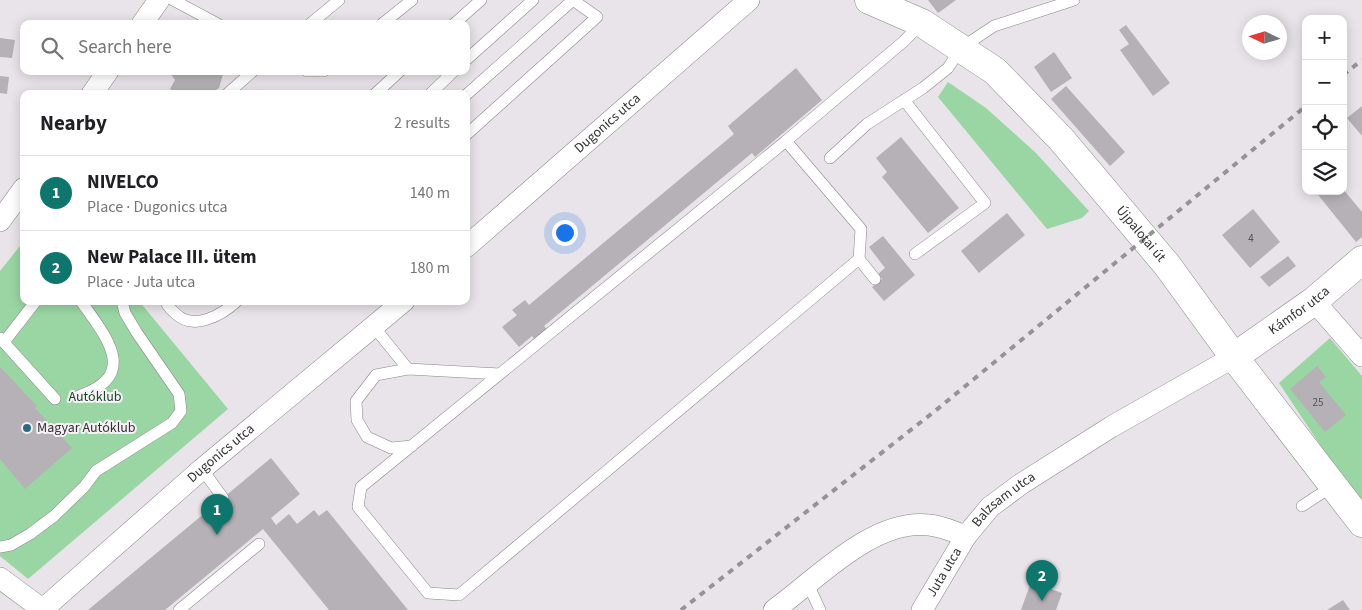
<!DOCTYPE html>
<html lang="en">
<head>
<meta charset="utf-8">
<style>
	body { margin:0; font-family:"Source Sans 3",sans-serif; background:#f6f6f6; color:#202124 }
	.controls { position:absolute; right:15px; top:15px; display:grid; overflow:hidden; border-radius:10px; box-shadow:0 2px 12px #0003 }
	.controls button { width:45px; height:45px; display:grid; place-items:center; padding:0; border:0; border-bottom:1px solid #e0e0e0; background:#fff; color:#202124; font:25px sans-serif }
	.compass { position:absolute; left:1242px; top:15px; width:45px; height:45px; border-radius:50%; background:#fff; box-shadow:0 2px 12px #0003; rotate:274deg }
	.you { position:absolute; left:564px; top:232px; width:18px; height:18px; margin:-12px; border:4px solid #fff; border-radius:50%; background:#1a73e8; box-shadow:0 0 0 8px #1a73e833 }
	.badge { display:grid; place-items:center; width:32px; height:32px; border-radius:50%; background:#0f766e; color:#fff; font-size:16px; font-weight:700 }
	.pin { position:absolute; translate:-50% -41px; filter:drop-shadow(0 1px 2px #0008) }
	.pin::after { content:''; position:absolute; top:26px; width:18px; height:15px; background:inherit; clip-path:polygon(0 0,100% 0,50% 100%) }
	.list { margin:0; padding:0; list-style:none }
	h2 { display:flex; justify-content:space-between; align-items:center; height:65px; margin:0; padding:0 20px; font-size:21px }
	h2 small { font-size:16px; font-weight:400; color:#757577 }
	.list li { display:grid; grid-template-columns:32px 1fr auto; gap:15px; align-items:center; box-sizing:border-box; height:75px; padding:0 20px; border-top:1px solid #e0e0e0 }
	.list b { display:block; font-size:19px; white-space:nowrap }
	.list p { margin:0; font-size:16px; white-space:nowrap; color:#757577 }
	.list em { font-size:16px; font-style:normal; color:#757577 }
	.icon { flex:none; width:28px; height:28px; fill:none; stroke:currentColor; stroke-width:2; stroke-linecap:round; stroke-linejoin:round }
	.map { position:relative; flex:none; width:1362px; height:610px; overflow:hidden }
	.search { position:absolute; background:#fff; box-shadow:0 2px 12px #0003; left:20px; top:20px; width:450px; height:55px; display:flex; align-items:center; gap:12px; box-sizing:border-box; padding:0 18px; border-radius:10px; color:#757577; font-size:19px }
	.panel { position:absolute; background:#fff; box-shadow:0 2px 12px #0003; left:20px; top:90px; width:450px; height:215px; border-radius:10px }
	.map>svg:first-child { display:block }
	.green { fill:#9ad6a3 }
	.building { fill:#b5b1b6 }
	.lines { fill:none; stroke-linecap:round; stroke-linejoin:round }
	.lane-casing { stroke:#898489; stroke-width:12 }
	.street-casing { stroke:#898489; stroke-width:22 }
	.secondary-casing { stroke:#898489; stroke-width:29 }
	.lane { stroke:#fff; stroke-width:11 }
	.street { stroke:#fff; stroke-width:21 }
	.secondary { stroke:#fff; stroke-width:28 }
	.rail { stroke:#969296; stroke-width:4; stroke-dasharray:6 6; stroke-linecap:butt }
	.poi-dot { fill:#2f6982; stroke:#f6f1f6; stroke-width:2 }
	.labels { text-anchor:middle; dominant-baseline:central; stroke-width:4; stroke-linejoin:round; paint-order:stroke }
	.number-label { font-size:11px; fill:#545254 }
	.street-label { font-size:14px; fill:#343234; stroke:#f6f1f6 }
	.park-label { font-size:14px; fill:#1a4b25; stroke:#f6f1f6 }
	.poi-label { font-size:14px; fill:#343234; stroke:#f6f1f6; text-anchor:start }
</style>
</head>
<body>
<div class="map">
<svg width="1362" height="610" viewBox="0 0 1362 610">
	<rect width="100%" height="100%" fill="#e9e4e9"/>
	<path class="green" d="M948 82 986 108 1036 153 1089 211 1082 218 1047 229 938 97Z
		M24 241V301H139L228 409 28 579 0 556V271Z
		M1330 338 1362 376V508L1279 383Z"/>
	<path class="building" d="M928 0H956L938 13Z
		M1126 25 1170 83 1153 96 1120 50 1129 44 1119 30Z
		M0 38 15 40 12 58 0 57Z
		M1054 52 1072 78 1051 92 1034 67Z
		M796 68 822 100 755 157 752 153 544 326 548 331 536 341 532 336 519 347 502 327 517 315 512 310 525 300 529 305 734 134 728 126Z
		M169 71H224L219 88 210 94H178L170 89 175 80Z
		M0 76 9 77 7 94 0 93Z
		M1066 86 1125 152 1110 166 1051 99Z
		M1362 106V136L1347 118Z
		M901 137 959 208 928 233 882 177 887 172 876 158Z
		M1343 189 1362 212V237L1356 242 1315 191H1343Z
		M1253 209 1280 242 1250 268 1222 235Z
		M1007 213 1025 235 979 273 961 251Z
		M883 236 915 275 884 301 872 287 882 279 878 274 885 268 869 247Z
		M1288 256 1296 266 1269 287 1260 277Z
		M1317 366 1326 377 1319 382 1346 415 1325 432 1290 389Z
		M0 367 37 406 35 408 72 448 25 489 0 459Z
		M271 458 300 494 271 518 276 525 289 514 297 524 314 510 319 516 327 510 408 610H329L263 529 165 610H88Z
		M1031 582 1062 593 1056 610H1021Z
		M1343 600 1350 610H1327Z"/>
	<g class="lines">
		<defs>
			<path id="lane" d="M173 0 218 24
				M310 24 339 0
				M382 24 412 0
				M454 24 481 0
				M466 60 533 0
				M307 71H324
				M227 94 253 71
				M375 94 400 71
				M430 94 454 71
				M466 95 573 0
				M904 100 985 203 915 254
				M466 135 597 17 573 0
				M786 141 861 229 859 259 459 595 428 593 358 507 361 487Z
				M786 141 903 42 922 23
				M830 158 867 124 923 88 948 68 961 48 994 26 1074 0
				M859 259 875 279
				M166 301C167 307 172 310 176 314 194 331 222 315 237 301
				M374 327 408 369
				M0 338 55 399
				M4 342 36 301
				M79 396C140 375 106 337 81 301
				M412 446 391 448 367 437 357 420 356 401 376 375 408 369 500 374
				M202 469 223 498
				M1302 506 1334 485
				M0 547 11 545 30 534 54 516 84 487 96 471 172 423 181 411 179 394 137 333 125 313 122 301
				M808 584 820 610
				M179 610 259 544"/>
			<g id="street">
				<path d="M142 24 159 0"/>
				<path d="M92 94 108 71"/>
				<path d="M0 221 24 188"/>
				<path id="s1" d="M466 247 749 0"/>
				<path d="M1314 301 1362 356"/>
				<path d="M0 578 42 609"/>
				<path id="s2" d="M42 610 202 469 404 301"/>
				<path d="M774 610C816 580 873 518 929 525 942 526 954 532 966 536"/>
				<path id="s3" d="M922 610 966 536 990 507 1021 484 1111 427 1234 357"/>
			</g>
			<g id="secondary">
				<path id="s4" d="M869 0 922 23 995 71 1061 139 1167 265 1234 357 1362 523"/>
				<path id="s5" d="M1234 357 1314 301 1362 260"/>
			</g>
		</defs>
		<use href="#lane" class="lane-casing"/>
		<use href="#street" class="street-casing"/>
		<use href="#secondary" class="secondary-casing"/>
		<use href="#lane" class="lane"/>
		<use href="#street" class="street"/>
		<use href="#secondary" class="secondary"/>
		<path class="rail" d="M1343 75 1362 60
			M681 610 935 411 1306 106"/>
	</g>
	<circle class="poi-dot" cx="27" cy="428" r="5"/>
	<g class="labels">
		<g class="number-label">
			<text x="1251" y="238">4</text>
			<text x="1318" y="402">25</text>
		</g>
		<g class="street-label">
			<text stroke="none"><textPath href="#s1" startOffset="188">Dugonics utca</textPath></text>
			<text stroke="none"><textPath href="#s4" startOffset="364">Újpalotai út</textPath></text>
			<text stroke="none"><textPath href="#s5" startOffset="80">Kámfor utca</textPath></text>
			<text stroke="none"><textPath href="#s2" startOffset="238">Dugonics utca</textPath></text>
			<text stroke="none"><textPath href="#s3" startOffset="139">Balzsam utca</textPath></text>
			<text stroke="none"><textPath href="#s3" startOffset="44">Juta utca</textPath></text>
		</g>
		<g class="park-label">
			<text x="95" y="397">Autóklub</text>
		</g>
		<g class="poi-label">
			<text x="37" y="428">Magyar Autóklub</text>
		</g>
	</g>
</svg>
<div class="controls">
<button>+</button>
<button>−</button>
<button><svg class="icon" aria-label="locate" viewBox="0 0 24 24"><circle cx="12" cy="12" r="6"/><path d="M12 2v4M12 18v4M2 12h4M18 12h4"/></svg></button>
<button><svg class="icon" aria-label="layers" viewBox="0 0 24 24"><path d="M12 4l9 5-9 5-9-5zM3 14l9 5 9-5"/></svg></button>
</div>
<svg class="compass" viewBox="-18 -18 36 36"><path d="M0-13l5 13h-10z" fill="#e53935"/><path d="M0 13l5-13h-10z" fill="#757577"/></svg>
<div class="you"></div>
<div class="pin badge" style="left:217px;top:535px">1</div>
<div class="pin badge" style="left:1042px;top:601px">2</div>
<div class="search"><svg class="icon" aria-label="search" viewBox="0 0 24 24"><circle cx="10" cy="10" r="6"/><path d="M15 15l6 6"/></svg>Search here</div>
<section class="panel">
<h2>Nearby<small>2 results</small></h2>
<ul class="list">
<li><span class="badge">1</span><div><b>NIVELCO</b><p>Place · Dugonics utca</p></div><em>140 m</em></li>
<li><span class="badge">2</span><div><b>New Palace III. ütem</b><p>Place · Juta utca</p></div><em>180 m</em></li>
</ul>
</section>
</div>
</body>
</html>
